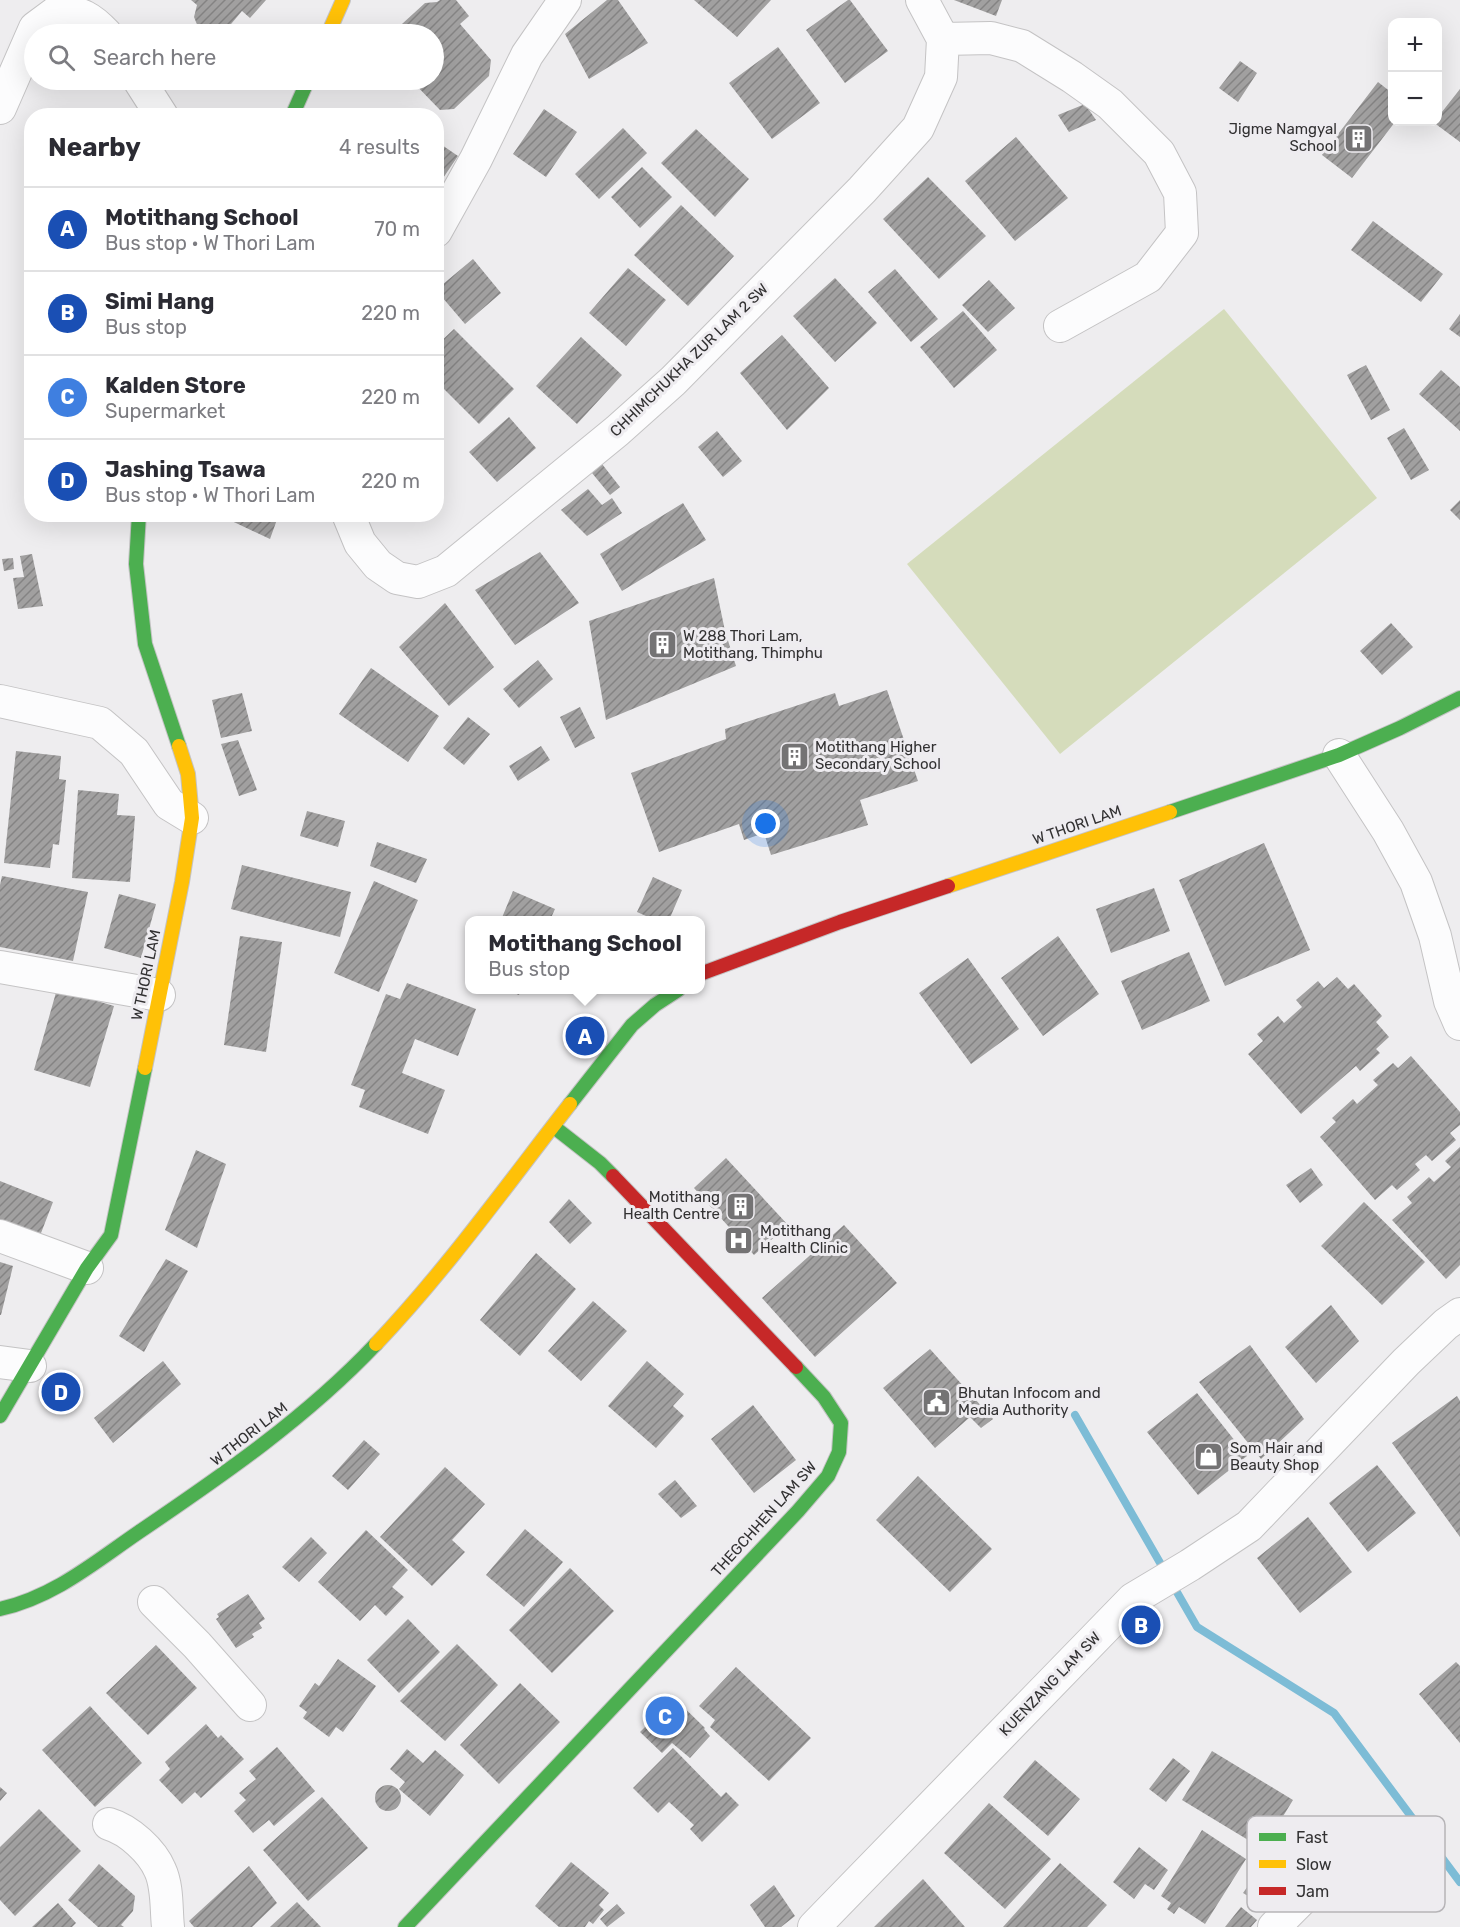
<!DOCTYPE html>
<html lang="en">
<head>
<meta charset="utf-8">
<style>
	body { margin:0; font-family:Rubik,sans-serif; background:#f2f2f3; color:#2b2b33 }
	.controls { position:absolute; right:18px; top:18px; display:grid; overflow:hidden; border-radius:12px; box-shadow:0 6px 24px #0002 }
	.controls button { width:54px; height:54px; display:grid; place-items:center; padding:0; border:0; border-bottom:2px solid #e1e1e2; background:#fff; color:#2b2b33; font:30px sans-serif }
	.you { position:absolute; left:766px; top:824px; width:21px; height:21px; margin:-15px; border:4px solid #fff; border-radius:50%; background:#1a73e8; box-shadow:0 0 0 9px #1a73e833 }
	.badge { display:grid; place-items:center; width:39px; height:39px; border-radius:50%; background:#0f766e; color:#fff; font-size:20px; font-weight:700 }
	.pin { position:absolute; translate:-50% -50%; border:3px solid #fff; box-shadow:0 2px 6px #0006 }
	.popup { position:absolute; left:465px; top:916px; width:240px; height:78px; box-sizing:border-box; display:grid; place-content:center; border-radius:12px; background:#fff; filter:drop-shadow(0 2px 4px #0005); font-size:20px; white-space:nowrap; color:#7c7c81 }
	.popup b { font-size:22px; color:#2b2b33 }
	.popup::after { content:''; position:absolute; left:50%; top:100%; margin-left:-12px; border:12px solid transparent; border-top-color:#fff }
	.list { margin:0; padding:0; list-style:none }
	h2 { display:flex; justify-content:space-between; align-items:center; height:78px; margin:0; padding:0 24px; font-size:26px }
	h2 small { font-size:20px; font-weight:400; color:#7c7c81 }
	.list li { display:grid; grid-template-columns:39px 1fr auto; gap:18px; align-items:center; box-sizing:border-box; height:84px; padding:0 24px; border-top:2px solid #e1e1e2 }
	.list b { display:block; font-size:22px; white-space:nowrap }
	.list p { margin:0; font-size:20px; white-space:nowrap; color:#7c7c81 }
	.list em { font-size:20px; font-style:normal; color:#7c7c81 }
	.icon { flex:none; width:33px; height:33px; fill:none; stroke:currentColor; stroke-width:2; stroke-linecap:round; stroke-linejoin:round }
	.map { position:relative; flex:none; width:1460px; height:1927px; overflow:hidden }
	.search { position:absolute; background:#fff; box-shadow:0 6px 24px #0002; left:24px; top:24px; width:420px; height:66px; display:flex; align-items:center; gap:15px; box-sizing:border-box; padding:0 21px; border-radius:33px; color:#7c7c81; font-size:22px }
	.panel { position:absolute; background:#fff; box-shadow:0 6px 24px #0002; left:24px; top:108px; width:420px; height:414px; border-radius:24px }
	.map>svg:first-child { display:block }
	.green { fill:#d5dcbb }
	.lines { fill:none; stroke-linecap:round; stroke-linejoin:round }
	.stream { stroke:#7dbcd6; stroke-width:8 }
	.building { fill:url(#building-hatch) }
	.street-casing { stroke:#c4c3c4; stroke-width:34 }
	.fast-casing { stroke:#c4c3c4; stroke-width:16 }
	.slow-casing { stroke:#c4c3c4; stroke-width:16 }
	.jam-casing { stroke:#c4c3c4; stroke-width:16 }
	.street { stroke:#fcfcfd; stroke-width:32 }
	.fast { stroke:#4caf50; stroke-width:14 }
	.slow { stroke:#ffc107; stroke-width:14 }
	.jam { stroke:#c62828; stroke-width:14 }
	.labels { text-anchor:middle; dominant-baseline:central; stroke-width:6; stroke-linejoin:round; paint-order:stroke }
	.poi-label { font-size:15px; fill:#323132; stroke:#eeecf0; text-anchor:start }
	.street-label { font-size:15px; fill:#323132; stroke:#eeecf0 }
	.key { fill:#eeecf0; stroke:#b6b4b7; stroke-width:1.5 }
	.key-label { font-size:16px; fill:#323132 }
</style>
</head>
<body>
<div class="map">
<svg width="1460" height="1927" viewBox="0 0 1460 1927">
	<defs>
		<pattern id="building-hatch" width="6" height="6" patternUnits="userSpaceOnUse" patternTransform="scale(1.5)"><rect width="6" height="6" fill="#a1a0a0"/><path d="M-1 1l2-2M0 6l6-6M5 7l2-2" fill="none" stroke="#848383"/></pattern>
	</defs>
	<rect width="100%" height="100%" fill="#eeedef"/>
	<path class="green" d="M1224 309 1377 498 1060 754 907 564Z"/>
	<g class="lines">
		<path class="stream" d="M1075 1415 1197 1627 1334 1713 1460 1882"/>
	</g>
	<path class="building" d="M191 0H266L250 18 242 11 226 30 216 34 200 32 194 17 197 5Z
		M440 0H456L469 16 460 24 491 60 489 76 454 109 440 110 411 80H434V34H391L425 3 437 2Z
		M607 0H618L648 43 589 79 565 34Z
		M694 0H771L737 37Z
		M848 0H850L888 51 845 83 806 30Z
		M954 0H1002L996 16Z
		M778 47 820 103 772 139 729 83Z
		M1240 61 1257 73 1238 102 1219 88Z
		M1378 82 1392 93V122H1395L1352 178 1322 155Z
		M1460 89V142L1433 122H1438V117Z
		M1085 104 1096 120 1069 132 1058 115Z
		M544 109 577 132 546 177 513 154Z
		M623 128 647 153 599 199 575 174Z
		M696 129 749 179 715 217 661 163Z
		M1016 137 1068 198 1015 241 965 181Z
		M439 143 458 156 441 181 436 178V147Z
		M642 167 672 197 640 228 611 197Z
		M928 177 986 236 939 279 883 219Z
		M681 205 734 256 688 306 634 255Z
		M1373 221 1443 274 1421 302 1351 250Z
		M473 259 501 293 465 324 436 290Z
		M628 268 666 300 626 346 589 313Z
		M895 269 938 319 911 342 868 292Z
		M835 278 877 323 835 362 793 316Z
		M989 280 1015 308 988 332 962 305Z
		M963 311 997 350 954 388 920 347Z
		M1460 314V337L1449 329Z
		M454 329 514 389 479 424 436 381V346Z
		M782 335 829 388 787 430 740 373Z
		M581 337 622 375 577 424 536 386Z
		M1366 365 1390 410 1371 420 1347 375Z
		M1441 370 1460 387V431L1419 394Z
		M509 417 536 448 497 482 469 452Z
		M1404 428 1429 470 1411 480 1387 438Z
		M717 431 742 461 723 477 698 447Z
		M602 464 620 487 610 495 592 473Z
		M588 489 602 505 612 498 622 513 587 536 561 510Z
		M1460 500V520L1450 510Z
		M683 503 706 540 622 591 600 554Z
		M217 514H279L270 539Z
		M540 552 579 603 515 645 475 590Z
		M32 554 43 606 18 609 13 578 24 577 20 556Z
		M13 558 14 569 4 571 2 559Z
		M714 578 725 631 736 666 606 720 589 621Z
		M445 603 494 667 449 706 399 647Z
		M1391 623 1413 647 1382 675 1360 651Z
		M538 660 553 679 519 708 503 689Z
		M371 668 439 716 408 762 339 714Z
		M887 690 918 781 860 800 868 825 771 855 764 833 744 840 739 824 659 852 631 773 726 739 725 729 835 693 839 706Z
		M242 693 252 731 221 738 212 700Z
		M580 707 595 738 575 748 560 717Z
		M468 717 490 734 464 765 443 748Z
		M238 740 257 790 239 796 221 744Z
		M541 746 550 760 518 781 509 766Z
		M16 751 61 756 59 779 66 780 59 845 53 844 50 868 4 863Z
		M78 790 119 794 117 815 135 816 130 882 72 878Z
		M307 811 345 821 338 847 300 836Z
		M377 842 427 859 416 883 370 866Z
		M1264 843 1310 950 1225 986 1179 880Z
		M242 865 351 892 340 937 231 909Z
		M2 876 88 892 73 961 0 947V885Z
		M653 877 682 890 669 920H655L637 912Z
		M374 881 418 900 379 992 334 973Z
		M1154 888 1170 931 1111 953 1096 909Z
		M513 891 555 909 550 920H501Z
		M119 894 156 904 141 958 104 948Z
		M240 936 282 942 266 1052 224 1045Z
		M1058 936 1099 994 1043 1036 1001 978Z
		M1189 952 1210 1001 1142 1030 1121 981Z
		M968 958 1019 1029 971 1064 919 993Z
		M1337 977 1348 989 1354 984 1382 1016 1376 1022 1389 1037 1376 1049 1380 1053 1360 1071 1356 1066 1301 1114 1248 1054 1263 1041 1257 1034 1278 1016 1284 1023 1302 1007 1296 1000 1318 981 1324 988Z
		M407 983 476 1009 458 1056 415 1039 402 1073 445 1090 428 1134 359 1107 365 1090 351 1085 386 994 400 999Z
		M57 989 114 1006 90 1087 34 1070Z
		M507 990H521L519 995Z
		M1411 1056 1460 1112V1125L1450 1133 1456 1140 1432 1161 1426 1155 1415 1164 1420 1170 1397 1190 1392 1185 1375 1200 1320 1137 1336 1122 1332 1118 1353 1099 1357 1104 1378 1085 1373 1080 1393 1063 1398 1068Z
		M1460 1147V1265L1446 1279 1392 1220 1412 1203 1407 1197 1429 1177 1434 1182 1451 1167 1445 1161Z
		M196 1150 226 1164 197 1248 165 1230Z
		M726 1158 788 1225 754 1255 694 1188Z
		M1311 1168 1323 1185 1300 1203 1286 1185Z
		M0 1181 53 1202 36 1246 0 1231Z
		M569 1199 592 1223 570 1244 549 1222Z
		M1364 1202 1425 1262 1382 1305 1321 1246Z
		M844 1225 897 1283 815 1357 762 1298Z
		M536 1253 576 1289 520 1356 480 1320Z
		M166 1259 188 1271 144 1352 119 1336Z
		M0 1262 13 1266 1 1315H0Z
		M593 1301 627 1331 581 1381 548 1351Z
		M1331 1305 1359 1341 1316 1383 1285 1347Z
		M1250 1345 1304 1419 1261 1459 1199 1382Z
		M930 1349 993 1419 981 1428 970 1417 935 1448 883 1388Z
		M163 1361 181 1384 113 1443 94 1418Z
		M647 1361 684 1394 673 1406 684 1416 656 1448 608 1406Z
		M1197 1393 1247 1456 1198 1495 1147 1432Z
		M1457 1396 1460 1401V1537L1392 1443Z
		M753 1405 796 1460 754 1493 711 1439Z
		M364 1440 380 1454 348 1490 332 1476Z
		M1377 1465 1416 1513 1368 1552 1329 1503Z
		M445 1467 485 1504 452 1540 465 1552 432 1586 380 1537Z
		M918 1476 992 1549 950 1592 876 1520Z
		M675 1480 697 1506 681 1518 658 1494Z
		M1308 1517 1352 1572 1300 1613 1257 1558Z
		M525 1529 563 1562 524 1607 486 1575Z
		M366 1530 408 1570 392 1587 404 1597 386 1616 375 1605 360 1621 318 1582Z
		M311 1537 327 1553 299 1582 282 1567Z
		M570 1568 614 1611 552 1673 509 1630Z
		M248 1594 265 1619 259 1623 262 1628 252 1634 254 1637 236 1648 216 1619 219 1617 217 1614Z
		M408 1619 440 1652 399 1693 367 1660Z
		M457 1644 498 1685 445 1741 400 1701Z
		M156 1645 197 1688 148 1735 106 1693Z
		M338 1659 376 1686 343 1732 336 1727 329 1737 303 1718 307 1712 299 1706 315 1683 319 1686Z
		M1456 1662 1460 1666V1743L1419 1694Z
		M736 1667 811 1738 769 1781 710 1727 715 1720 699 1706Z
		M520 1683 560 1722 499 1784 460 1745Z
		M670 1694 705 1728 704 1729 710 1736 690 1758 672 1743 662 1753 640 1732 650 1722 646 1719Z
		M90 1706 142 1763 95 1807 42 1750Z
		M206 1724 218 1738 221 1735 244 1759 201 1798 195 1792 182 1804 159 1780 170 1769 165 1762Z
		M277 1747 315 1791 274 1826 269 1820 253 1833 234 1811 246 1800 239 1793 256 1779 249 1771Z
		M673 1748 721 1797 726 1792 739 1805 702 1842 690 1829 694 1825 669 1802 658 1813 633 1788Z
		M407 1749 423 1763 435 1750 464 1775 430 1816 399 1789 405 1782 390 1769Z
		M1212 1751 1293 1800 1263 1849 1182 1800Z
		M1173 1758 1190 1771 1166 1802 1149 1789Z
		M1035 1760 1080 1799 1048 1836 1003 1797Z
		M375 1798a13 13 0 1 1 26 0a13 13 0 1 1-26 0Z
		M0 1787 7 1793 0 1801Z
		M322 1797 368 1848 308 1901 263 1850Z
		M989 1803 1051 1859 1005 1909 944 1853Z
		M39 1809 81 1851 15 1916 0 1900V1847Z
		M1202 1830 1246 1859 1205 1924 1179 1907 1174 1914 1167 1909 1171 1903 1161 1896Z
		M1139 1847 1168 1870 1154 1890 1145 1884 1134 1899 1113 1882Z
		M1271 1853 1303 1872 1276 1912 1243 1893Z
		M571 1862 609 1893 599 1905 604 1910 593 1924 589 1921 585 1927H559L535 1906Z
		M1060 1863 1107 1905 1087 1927H1003Z
		M99 1864 135 1896 133 1911 121 1925 124 1927H98L68 1900Z
		M249 1866 277 1903 252 1927H194L189 1921Z
		M923 1879 965 1927H874Z
		M774 1885 795 1916 781 1927H765L750 1905Z
		M297 1902 321 1927H270Z
		M58 1903 76 1923 72 1927H32Z
		M617 1904 625 1913 607 1927 600 1919Z
		M1241 1907 1257 1920 1251 1927H1225Z"/>
	<g class="lines">
		<defs>
			<path id="street" d="M943 39 991 38 1022 46 1072 77 1110 104 1159 153 1180 193 1182 233 1148 277 1060 326
				M139 80 162 116
				M0 108 35 28 58 11C81 12 91 18 106 34
				M436 231 476 159 527 55 565 0
				M348 514 360 543 378 565 397 578 418 582 446 571 617 431 673 381 862 190 918 128 941 77 943 39 922 0
				M0 701 100 723 134 752 169 804 192 818
				M1339 755 1388 831 1416 882 1435 936 1450 1001 1460 1024
				M0 967 159 995
				M0 1236 87 1268
				M0 1362 30 1366
				M154 1602 197 1645 250 1705
				M109 1824C129 1830 152 1851 160 1870 168 1887 166 1910 168 1927
				M814 1927 1133 1599 1190 1565 1249 1526 1406 1362 1446 1324 1460 1314
				M1274 1927 1308 1893"/>
			<path id="fast" d="M292 116 308 80
				M139 514 136 564 145 644 179 746
				M1170 812 1339 755 1400 728 1460 698
				M570 1104 632 1025 655 1005 678 990
				M554 1127 600 1163 613 1176
				M0 1416 87 1268 111 1235 145 1068
				M0 1609C54 1597 95 1562 139 1532 223 1475 306 1418 376 1344
				M405 1927 798 1511 828 1476 839 1452 841 1423 824 1397 796 1367"/>
			<path id="slow" d="M328 34 343 0
				M948 886 1170 812
				M145 1068 182 882 192 818 188 774 179 746
				M376 1344C447 1269 507 1185 570 1104"/>
			<path id="jam" d="M700 974 840 922 948 886
				M613 1176 796 1367"/>
		</defs>
		<use href="#street" class="street-casing"/>
		<use href="#fast" class="fast-casing"/>
		<use href="#slow" class="slow-casing"/>
		<use href="#jam" class="jam-casing"/>
		<use href="#street" class="street"/>
		<use href="#fast" class="fast"/>
		<use href="#slow" class="slow"/>
		<use href="#jam" class="jam"/>
	</g>
	<defs>
		<symbol id="building-square" viewBox="-11 -11 22 22"><rect x="-9" y="-9" width="18" height="18" rx="4" fill="#747374" stroke="#eeecf0"/><path d="M-4-6H4V6H1V3H-1V6H-4ZM-2.5-4.3h1.7v1.8h-1.7ZM.8-4.3h1.7v1.8H.8ZM-2.5-1h1.7V.8h-1.7ZM.8-1h1.7V.8H.8Z" fill="#fff"/></symbol>
		<symbol id="hospital-square" viewBox="-11 -11 22 22"><rect x="-9" y="-9" width="18" height="18" rx="4" fill="#747374" stroke="#eeecf0"/><path d="M-5-5h3v3.5h4V-5h3V5h-3V1.5h-4V5h-3Z" fill="#fff"/></symbol>
		<symbol id="civic-square" viewBox="-11 -11 22 22"><rect x="-9" y="-9" width="18" height="18" rx="4" fill="#747374" stroke="#eeecf0"/><path d="M-.6-6.5H3V-4.5H.6V-3L4-1V1h2V6H-6V1h2V-1L-.6-3ZM-1.2 2.5V6h2.4V2.5Z" fill="#fff"/></symbol>
		<symbol id="shop-square" viewBox="-11 -11 22 22"><rect x="-9" y="-9" width="18" height="18" rx="4" fill="#747374" stroke="#eeecf0"/><path d="M-5-2.5h2.3a2.7 3.5 0 0 1 5.4 0H5L5.5 6h-11ZM-1.5-2.5h3a1.5 2.3 0 0 0-3 0Z" fill="#fff"/></symbol>
	</defs>
	<g fill-rule="evenodd">
		<use href="#building-square" x="1342" y="122" width="33" height="33"/>
		<use href="#building-square" x="646" y="628" width="33" height="33"/>
		<use href="#building-square" x="778" y="740" width="33" height="33"/>
		<use href="#building-square" x="724" y="1190" width="33" height="33"/>
		<use href="#hospital-square" x="722" y="1224" width="33" height="33"/>
		<use href="#civic-square" x="920" y="1386" width="33" height="33"/>
		<use href="#shop-square" x="1192" y="1440" width="33" height="33"/>
	</g>
	<g class="labels">
		<g class="poi-label">
			<text x="1337" y="129" text-anchor="end">Jigme Namgyal<tspan x="1337" dy="17">School</tspan></text>
			<text x="683" y="636">W 288 Thori Lam,<tspan x="683" dy="17">Motithang, Thimphu</tspan></text>
			<text x="815" y="747">Motithang Higher<tspan x="815" dy="17">Secondary School</tspan></text>
			<text x="720" y="1197" text-anchor="end">Motithang<tspan x="720" dy="17">Health Centre</tspan></text>
			<text x="760" y="1231">Motithang<tspan x="760" dy="17">Health Clinic</tspan></text>
			<text x="958" y="1393">Bhutan Infocom and<tspan x="958" dy="17">Media Authority</tspan></text>
			<text x="1230" y="1448">Som Hair and<tspan x="1230" dy="17">Beauty Shop</tspan></text>
		</g>
		<g class="street-label">
			<text transform="translate(689 360) rotate(-44)">CHHIMCHUKHA ZUR LAM 2 SW</text>
			<text transform="translate(1077 825) rotate(-19)">W THORI LAM</text>
			<text transform="translate(146 975) rotate(-78)">W THORI LAM</text>
			<text transform="translate(249 1434) rotate(-38)">W THORI LAM</text>
			<text transform="translate(764 1519) rotate(-48)">THEGCHHEN LAM SW</text>
			<text transform="translate(1050 1684) rotate(-46)">KUENZANG LAM SW</text>
		</g>
	</g>
	<rect x="1247" y="1816" width="198" height="96" rx="9" class="key"/>
	<rect x="1259" y="1833" width="27" height="8" fill="#4caf50"/>
	<rect x="1259" y="1860" width="27" height="8" fill="#ffc107"/>
	<rect x="1259" y="1887" width="27" height="8" fill="#c62828"/>
	<g class="key-label">
		<text x="1296" y="1843">Fast</text>
		<text x="1296" y="1870">Slow</text>
		<text x="1296" y="1897">Jam</text>
	</g>
</svg>
<div class="controls">
<button>+</button>
<button>−</button>
</div>
<div class="you"></div>
<div class="pin badge" style="left:585px;top:1036px;background:#1a4fb4">A</div>
<div class="popup"><b>Motithang School</b>Bus stop</div>
<div class="pin badge" style="left:1141px;top:1625px;background:#1a4fb4">B</div>
<div class="pin badge" style="left:665px;top:1716px;background:#3f7fe0">C</div>
<div class="pin badge" style="left:61px;top:1392px;background:#1a4fb4">D</div>
<div class="search"><svg class="icon" aria-label="search" viewBox="0 0 24 24"><circle cx="10" cy="10" r="6"/><path d="M15 15l6 6"/></svg>Search here</div>
<section class="panel">
<h2>Nearby<small>4 results</small></h2>
<ul class="list">
<li><span class="badge" style="background:#1a4fb4">A</span><div><b>Motithang School</b><p>Bus stop · W Thori Lam</p></div><em>70 m</em></li>
<li><span class="badge" style="background:#1a4fb4">B</span><div><b>Simi Hang</b><p>Bus stop</p></div><em>220 m</em></li>
<li><span class="badge" style="background:#3f7fe0">C</span><div><b>Kalden Store</b><p>Supermarket</p></div><em>220 m</em></li>
<li><span class="badge" style="background:#1a4fb4">D</span><div><b>Jashing Tsawa</b><p>Bus stop · W Thori Lam</p></div><em>220 m</em></li>
</ul>
</section>
</div>
</body>
</html>
